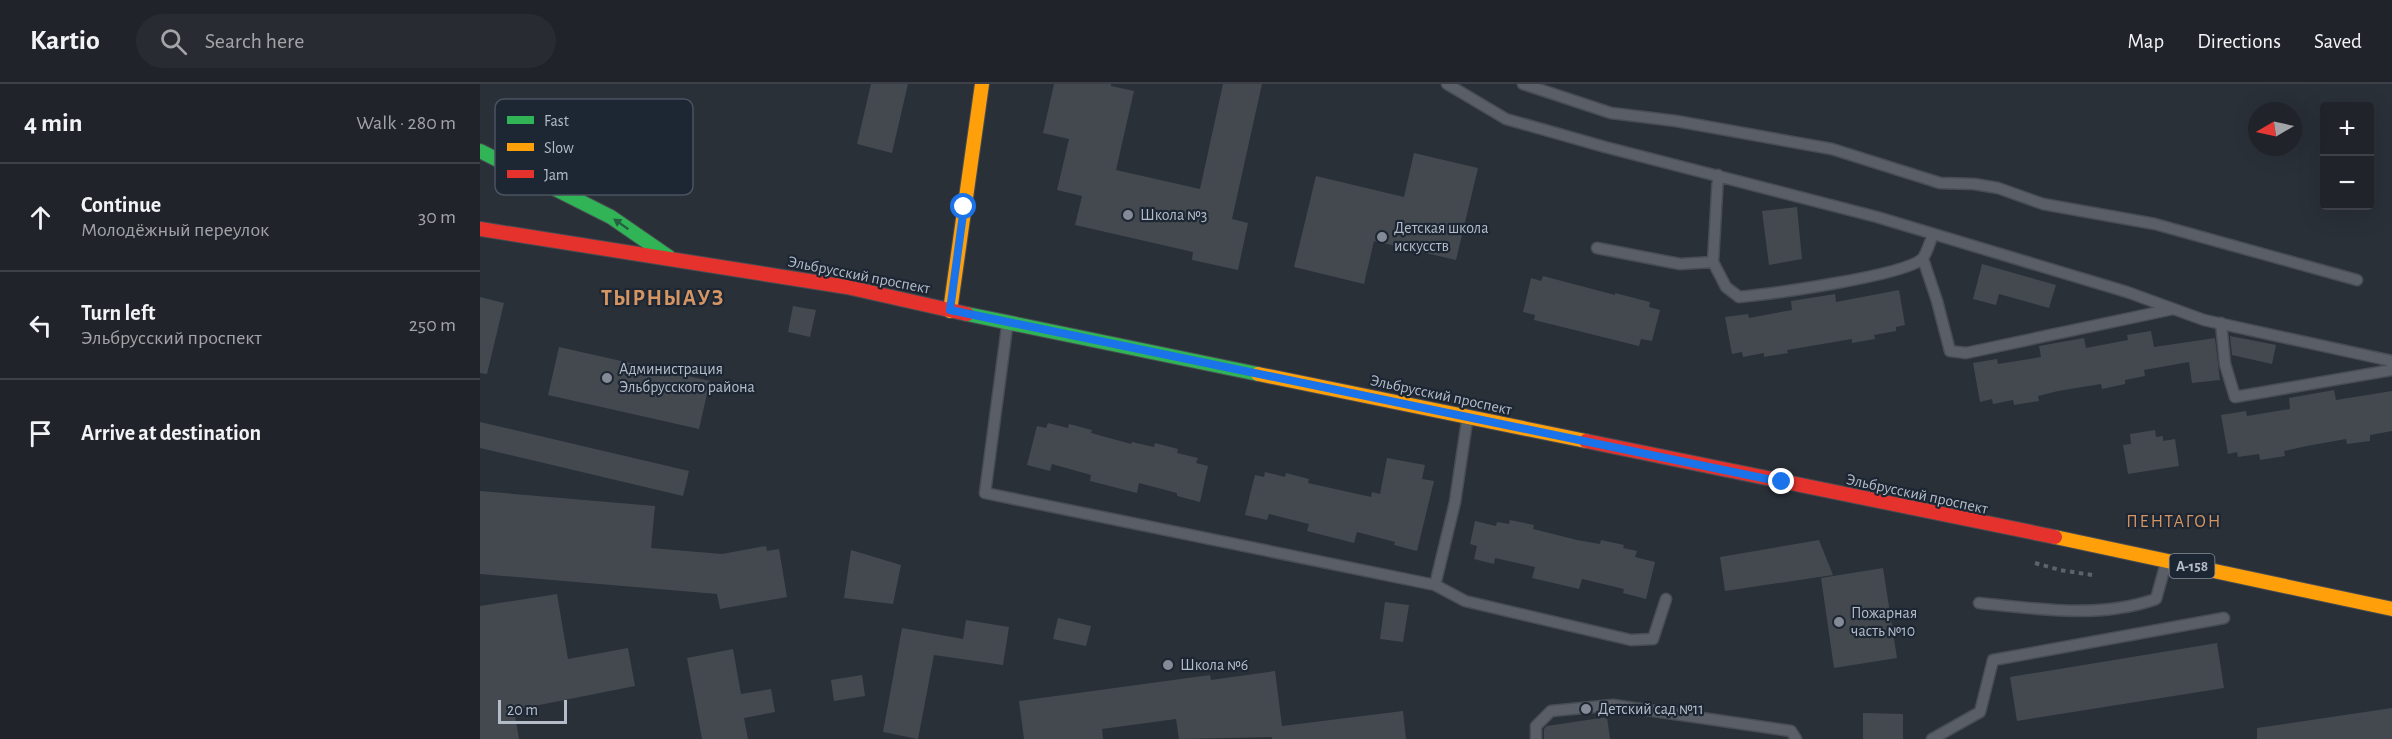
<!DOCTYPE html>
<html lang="en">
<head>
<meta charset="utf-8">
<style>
	body { margin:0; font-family:"Alegreya Sans",sans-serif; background:#282c32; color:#f1f3f6 }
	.controls { position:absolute; right:18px; top:18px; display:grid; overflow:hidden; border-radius:6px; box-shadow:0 6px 24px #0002 }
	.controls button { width:54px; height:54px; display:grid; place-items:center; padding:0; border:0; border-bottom:2px solid #3d4147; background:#20242a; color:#f1f3f6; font:30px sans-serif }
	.compass { position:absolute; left:1768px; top:18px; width:54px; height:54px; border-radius:50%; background:#20242a; box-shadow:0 6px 24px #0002; rotate:261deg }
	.scale { position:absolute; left:18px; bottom:15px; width:69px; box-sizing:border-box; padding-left:6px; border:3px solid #b4bcc9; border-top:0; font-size:16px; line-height:21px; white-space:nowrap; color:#b4bcc9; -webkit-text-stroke:4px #1d2633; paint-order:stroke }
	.stop { position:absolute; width:18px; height:18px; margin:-14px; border:4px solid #1a73e8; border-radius:50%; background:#fff }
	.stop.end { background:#1a73e8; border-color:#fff; box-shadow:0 2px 6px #0008 }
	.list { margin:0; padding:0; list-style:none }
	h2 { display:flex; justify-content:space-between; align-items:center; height:78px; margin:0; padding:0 24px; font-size:26px }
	h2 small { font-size:20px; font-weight:400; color:#a2a4a8 }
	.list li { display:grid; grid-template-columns:39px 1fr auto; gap:18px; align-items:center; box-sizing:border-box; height:108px; padding:0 24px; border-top:2px solid #3d4147 }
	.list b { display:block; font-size:22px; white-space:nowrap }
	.list p { margin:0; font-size:20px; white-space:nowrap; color:#a2a4a8 }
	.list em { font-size:20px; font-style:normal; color:#a2a4a8 }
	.icon { flex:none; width:33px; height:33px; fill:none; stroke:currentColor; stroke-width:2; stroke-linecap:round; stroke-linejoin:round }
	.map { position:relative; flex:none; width:1912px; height:655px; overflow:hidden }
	header { display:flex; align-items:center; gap:36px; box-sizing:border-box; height:84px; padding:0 30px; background:#20242a; border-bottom:2px solid #3d4147 }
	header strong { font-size:28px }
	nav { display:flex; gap:33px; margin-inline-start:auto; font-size:21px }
	.search { width:420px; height:54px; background:#282c32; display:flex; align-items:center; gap:15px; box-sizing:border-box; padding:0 21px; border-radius:33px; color:#a2a4a8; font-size:22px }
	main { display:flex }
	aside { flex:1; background:#20242a }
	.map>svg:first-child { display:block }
	.building { fill:#444950 }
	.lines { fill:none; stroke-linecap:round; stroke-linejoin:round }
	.lane-casing { stroke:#484c53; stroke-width:13 }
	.fast-casing { stroke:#484c53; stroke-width:16 }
	.slow-casing { stroke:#484c53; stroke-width:16 }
	.jam-casing { stroke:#484c53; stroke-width:16 }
	.path { stroke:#5d636a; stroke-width:4; stroke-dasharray:4.5 4.5; stroke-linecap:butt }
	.lane { stroke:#5a5e66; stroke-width:10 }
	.fast { stroke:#30b455; stroke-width:14 }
	.slow { stroke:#ff9f0a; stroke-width:14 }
	.jam { stroke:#e5322d; stroke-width:14 }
	.oneway { fill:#255f41 }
	.route { stroke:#1a73e8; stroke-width:8 }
	.poi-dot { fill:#848b96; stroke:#1d2633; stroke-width:2 }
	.labels { text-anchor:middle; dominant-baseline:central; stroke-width:4.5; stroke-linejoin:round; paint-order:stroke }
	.shield { fill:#1d2633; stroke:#878f9c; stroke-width:1.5 }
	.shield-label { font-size:15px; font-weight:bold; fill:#b4bcc9 }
	.poi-label { font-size:16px; fill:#b4bcc9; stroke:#1d2633; text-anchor:start }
	.street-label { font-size:16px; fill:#b4bcc9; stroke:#1d2633 }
	.neighbourhood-label { font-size:18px; letter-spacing:1.5px; fill:#d59563; stroke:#1d2633 }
	.district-label { font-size:22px; font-weight:bold; letter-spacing:1.5px; fill:#d59563; stroke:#1d2633 }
	.key { fill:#1d2633; stroke:#4a5360; stroke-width:1.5 }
	.key-label { font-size:16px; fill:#b4bcc9 }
</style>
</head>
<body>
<header>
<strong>Kartio</strong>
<div class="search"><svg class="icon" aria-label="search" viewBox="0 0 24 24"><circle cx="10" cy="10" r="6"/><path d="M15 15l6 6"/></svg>Search here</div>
<nav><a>Map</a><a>Directions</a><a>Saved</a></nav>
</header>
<main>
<aside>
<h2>4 min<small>Walk · 280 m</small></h2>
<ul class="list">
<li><svg class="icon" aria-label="ahead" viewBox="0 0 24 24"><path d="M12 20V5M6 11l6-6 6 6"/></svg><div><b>Continue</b><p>Молодёжный переулок</p></div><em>30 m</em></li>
<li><svg class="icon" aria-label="left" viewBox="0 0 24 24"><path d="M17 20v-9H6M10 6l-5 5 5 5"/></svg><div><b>Turn left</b><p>Эльбрусский проспект</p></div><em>250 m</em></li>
<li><svg class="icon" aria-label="arrive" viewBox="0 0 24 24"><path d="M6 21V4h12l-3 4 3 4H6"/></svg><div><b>Arrive at destination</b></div></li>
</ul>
</aside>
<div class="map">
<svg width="1912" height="655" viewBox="0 0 1912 655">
	<rect width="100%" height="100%" fill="#2a3038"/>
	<path class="building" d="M391 0H428L412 69 377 60Z
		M574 0H631V2L654 7 636 86 720 105 743 0H782L752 135 768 139 758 186 712 176 713 168 595 141 602 112 577 106 589 55 563 49Z
		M934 69 998 84 976 176 894 157 884 200 814 183 836 92 924 113Z
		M1317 123 1322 175 1289 181 1282 127Z
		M1502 180 1576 201 1569 224 1519 210 1516 221 1493 215Z
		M1063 192 1135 211V209L1170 218 1169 223 1180 226 1172 257 1161 255 1159 262 1054 236 1055 231 1043 228 1051 194 1061 197Z
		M1419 206 1425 241 1416 243V247L1394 251 1395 255 1372 259V255L1307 266 1308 269 1284 273V269L1263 273 1262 268 1252 270 1245 233 1268 230 1269 234 1312 226 1311 217 1355 210 1356 218Z
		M0 213 24 219 7 290 0 289Z
		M313 222 336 226 330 253 308 248Z
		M1671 247 1674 263 1735 254 1740 296 1712 299 1709 278 1664 286 1665 292 1645 296V300L1622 305 1621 300 1578 307 1558 312 1559 317 1534 321 1533 316 1513 320 1512 315 1500 318 1493 279 1517 275 1518 280 1561 273 1559 262 1604 254 1606 264 1648 256 1647 251Z
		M1750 252 1796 261 1792 280 1752 271Z
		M79 263 230 297 219 345 68 311Z
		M1854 306 1856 316 1912 307V347L1890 351V357L1867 360 1866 355 1827 362 1804 367 1805 372 1780 376 1779 370 1758 373 1757 368 1748 370 1741 331 1766 327 1767 332 1810 325 1809 314Z
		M0 338 209 387 203 412 0 364Z
		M568 339 588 344 589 340 612 346 611 349 651 360 652 358 674 363 675 359 698 365 697 369 718 374 716 379 728 382 720 418 697 412V409L659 399 657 409 610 397 611 391 572 380 570 387 547 381 557 342 566 344Z
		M1675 346 1676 353 1683 352V357L1695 355 1699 382 1648 390 1643 361 1651 360 1650 350Z
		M907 374 945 381 942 395 954 397 937 467 914 461 915 458 877 448 874 459 827 447 829 440 789 430 787 436 765 431 775 391 784 393 785 388 805 393 806 389 829 395 828 399 891 413 892 408 900 410Z
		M0 407 175 422 171 464 242 470 286 462 287 467 299 465 307 513 240 525 237 510 0 490Z
		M1030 436 1054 441 1053 445 1097 456 1120 460 1121 456 1144 461 1143 464 1157 467 1155 473 1175 478 1166 515 1143 509 1144 505 1102 495 1099 505 1052 494 1055 483 1015 474 1014 480 994 475 997 462 990 460 995 437 1016 442 1017 438 1029 440Z
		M1339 456 1353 491 1245 507 1240 473Z
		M371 466 421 481 413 520 364 514Z
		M1403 484 1417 574 1354 584 1341 494Z
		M77 510 88 575 148 564 155 602 34 626 39 655H0V522Z
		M905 518 929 521 923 558 900 555Z
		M578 534 611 542 606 562 573 555Z
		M486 536 529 543 523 581 454 571 438 655 403 648 422 544 483 555Z
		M1737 559 1744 604 1537 637 1530 593Z
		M253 565 261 610 291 605 295 628 264 634 268 655H222L207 574Z
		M795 587 802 642 923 627 926 655H792V653L699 655 696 635 622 645 623 655H544L539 617 730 591 731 596Z
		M382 591 385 612 354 617 351 596Z
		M1912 624V655H1777V644Z
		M1383 629 1423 630V655H1383Z
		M1127 633 1130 655H1064V645L1067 642Z"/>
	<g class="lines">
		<defs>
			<path id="lane" d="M967 0 1026 35 1125 63 1397 133 1647 208 1724 236 1912 277
				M1043 0 1131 29 1196 37 1352 65 1460 99 1494 100 1518 104 1563 120 1675 140 1877 196
				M1117 164 1200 180 1233 178 1238 91
				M1443 175 1457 217 1470 267 1486 269 1693 225
				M1233 178 1246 203 1259 213C1290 210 1423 192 1442 175 1447 170 1450 157 1453 150
				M1741 239 1745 280 1755 313 1912 286
				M527 243 505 409 955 501 975 418 987 337
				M955 501 985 517 1151 556 1173 555 1186 515
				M1499 519C1559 525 1619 535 1676 515L1686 479
				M1056 655V642L1071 627 1133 621 1311 647 1316 655
				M1452 655 1500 628 1513 576 1744 534"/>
			<path id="fast" d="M0 67 131 133 189 173
				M487 230 778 290"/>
			<path id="slow" d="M470 227 502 0
				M778 290 1106 357
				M1575 453 1912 525"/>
			<path id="jam" d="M0 145 367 203 487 230
				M1106 357 1575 453"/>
		</defs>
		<use href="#lane" class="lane-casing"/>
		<use href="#fast" class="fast-casing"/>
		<use href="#slow" class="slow-casing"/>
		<use href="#jam" class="jam-casing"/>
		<path class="path" d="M1555 479 1580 486 1612 491"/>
		<use href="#lane" class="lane"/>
		<use href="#fast" class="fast"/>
		<use href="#slow" class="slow"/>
		<use href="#jam" class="jam"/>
	</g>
	<defs><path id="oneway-solid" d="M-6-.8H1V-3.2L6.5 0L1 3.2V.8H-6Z" transform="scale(1.5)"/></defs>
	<use class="oneway" href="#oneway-solid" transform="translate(141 140) rotate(-145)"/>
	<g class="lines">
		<path class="route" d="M484 123 470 226 1302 398"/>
	</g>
	<g class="poi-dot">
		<circle cx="648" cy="131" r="6"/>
		<circle cx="902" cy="153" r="6"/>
		<circle cx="127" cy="294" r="6"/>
		<circle cx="1359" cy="538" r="6"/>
		<circle cx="688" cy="581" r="6"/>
		<circle cx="1106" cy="625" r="6"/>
	</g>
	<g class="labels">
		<rect class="shield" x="1689.5" y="470" width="45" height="24" rx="4.5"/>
		<g class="shield-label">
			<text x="1712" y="482">А-158</text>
		</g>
		<g class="poi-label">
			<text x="660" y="131">Школа №3</text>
			<text x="914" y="144">Детская школа<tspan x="914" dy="18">искусств</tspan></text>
			<text x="139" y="285">Администрация<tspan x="139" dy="18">Эльбрусского района</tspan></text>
			<text x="1371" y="529">Пожарная<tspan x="1371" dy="18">часть №10</tspan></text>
			<text x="700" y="581">Школа №6</text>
			<text x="1118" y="625">Детский сад №11</text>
		</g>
		<g class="street-label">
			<text transform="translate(379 191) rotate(11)">Эльбрусский проспект</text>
			<text transform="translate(961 311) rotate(12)">Эльбрусский проспект</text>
			<text transform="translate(1437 410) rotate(12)">Эльбрусский проспект</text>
		</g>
		<g class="neighbourhood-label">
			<text x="1694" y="438">ПЕНТАГОН</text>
		</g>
		<g class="district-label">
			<text x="183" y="214">ТЫРНЫАУЗ</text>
		</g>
	</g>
	<rect x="15" y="15" width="198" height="96" rx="9" class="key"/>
	<rect x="27" y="32" width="27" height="8" fill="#30b455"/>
	<rect x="27" y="59" width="27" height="8" fill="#ff9f0a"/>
	<rect x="27" y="86" width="27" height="8" fill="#e5322d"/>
	<g class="key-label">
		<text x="64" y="42">Fast</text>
		<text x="64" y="69">Slow</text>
		<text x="64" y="96">Jam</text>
	</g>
</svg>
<div class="controls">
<button>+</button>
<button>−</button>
</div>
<svg class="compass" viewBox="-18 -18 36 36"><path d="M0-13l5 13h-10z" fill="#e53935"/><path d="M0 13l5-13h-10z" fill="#a2a4a8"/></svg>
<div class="scale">20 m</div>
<div class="stop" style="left:484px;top:123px"></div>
<div class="stop end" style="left:1302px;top:398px"></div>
</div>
</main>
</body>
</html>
